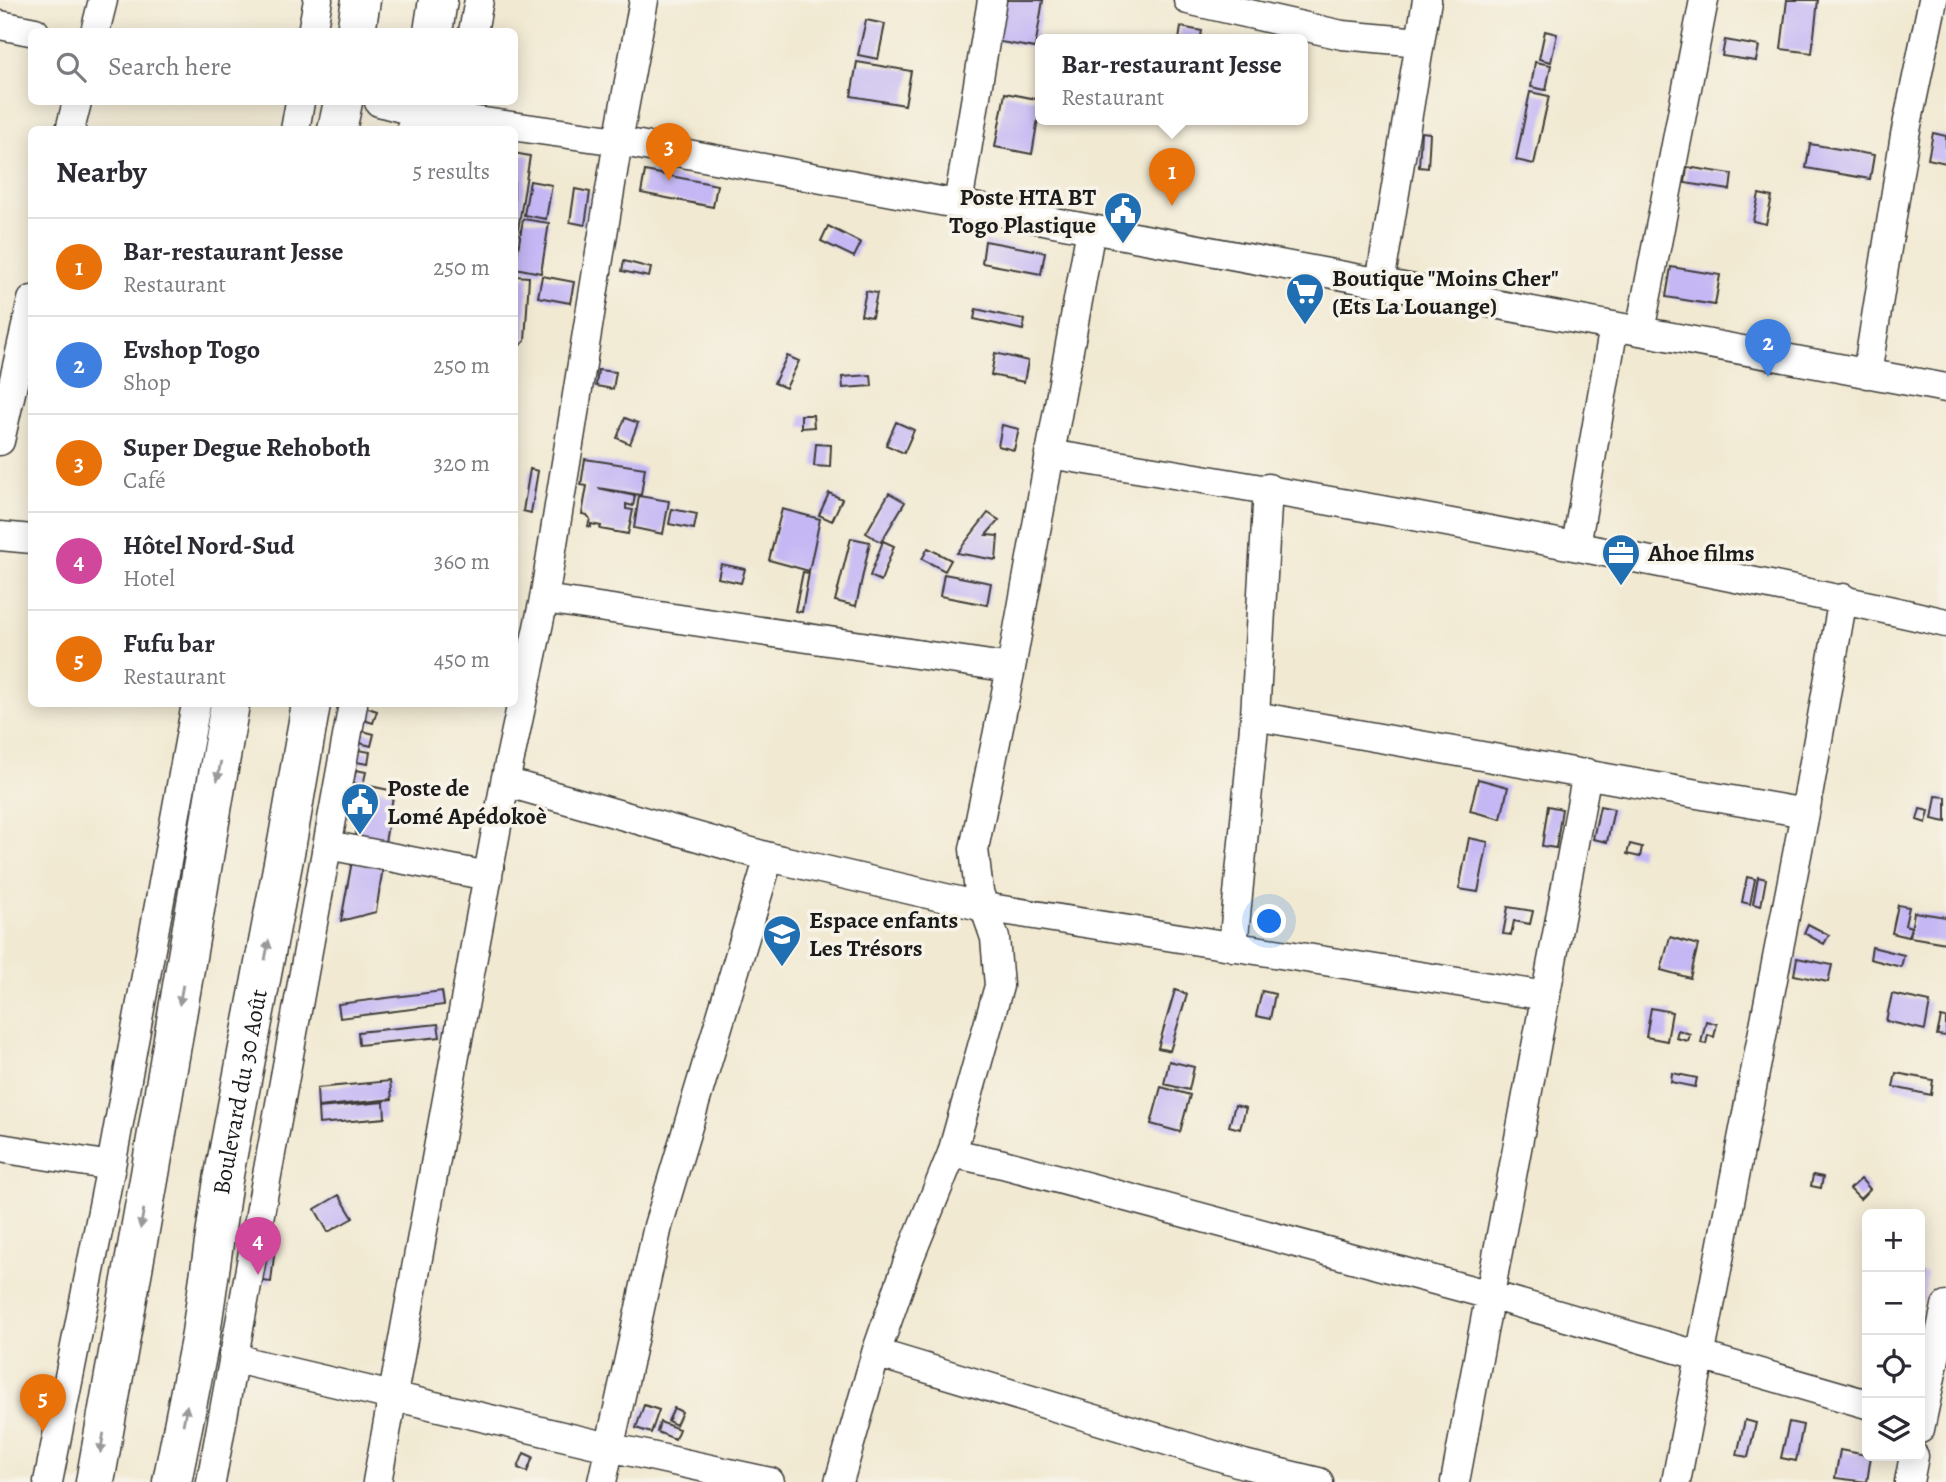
<!DOCTYPE html>
<html lang="en">
<head>
<meta charset="utf-8">
<style>
	body { margin:0; font-family:Alegreya,serif; background:#f7f7f7; color:#2b2b33 }
	.controls { position:absolute; right:21px; bottom:21px; display:grid; overflow:hidden; border-radius:10px; box-shadow:0 4px 18px #0003 }
	.controls button { width:63px; height:63px; display:grid; place-items:center; padding:0; border:0; border-bottom:2px solid #e1e1e2; background:#fff; color:#2b2b33; font:35px sans-serif }
	.you { position:absolute; left:1270px; top:922px; width:24px; height:24px; margin:-18px; border:5px solid #fff; border-radius:50%; background:#1a73e8; box-shadow:0 0 0 10px #1a73e833 }
	.badge { display:grid; place-items:center; width:46px; height:46px; border-radius:50%; background:#db2777; color:#fff; font-size:23px; font-weight:700 }
	.pin { position:absolute; translate:-50% -58px; filter:drop-shadow(0 2px 4px #0008) }
	.pin::after { content:''; position:absolute; top:37px; width:24px; height:21px; background:inherit; clip-path:polygon(0 0,100% 0,50% 100%) }
	.popup { position:absolute; left:1035px; top:34px; width:273px; height:91px; box-sizing:border-box; display:grid; place-content:center; border-radius:10px; background:#fff; filter:drop-shadow(0 2px 5px #0005); font-size:23px; white-space:nowrap; color:#7c7c81 }
	.popup b { font-size:26px; color:#2b2b33 }
	.popup::after { content:''; position:absolute; left:50%; top:100%; margin-left:-14px; border:14px solid transparent; border-top-color:#fff }
	.list { margin:0; padding:0; list-style:none }
	h2 { display:flex; justify-content:space-between; align-items:center; height:91px; margin:0; padding:0 28px; font-size:30px }
	h2 small { font-size:23px; font-weight:400; color:#7c7c81 }
	.list li { display:grid; grid-template-columns:46px 1fr auto; gap:21px; align-items:center; box-sizing:border-box; height:98px; padding:0 28px; border-top:2px solid #e1e1e2 }
	.list b { display:block; font-size:26px; white-space:nowrap }
	.list p { margin:0; font-size:23px; white-space:nowrap; color:#7c7c81 }
	.list em { font-size:23px; font-style:normal; color:#7c7c81 }
	.icon { flex:none; width:38px; height:38px; fill:none; stroke:currentColor; stroke-width:2; stroke-linecap:round; stroke-linejoin:round }
	.map { position:relative; flex:none; width:1946px; height:1482px; overflow:hidden }
	.search { position:absolute; background:#fff; box-shadow:0 4px 18px #0003; left:28px; top:28px; width:490px; height:77px; display:flex; align-items:center; gap:18px; box-sizing:border-box; padding:0 24px; border-radius:10px; color:#7c7c81; font-size:26px }
	.panel { position:absolute; background:#fff; box-shadow:0 4px 18px #0003; left:28px; top:126px; width:490px; height:581px; border-radius:10px }
	.map>svg:first-child { display:block }
	.building { fill:#c4b7f4 }
	.lines { fill:none; stroke-linecap:round; stroke-linejoin:round }
	.minor-casing { stroke:#3c3b37; stroke-width:31 }
	.highway-casing { stroke:#3c3b37; stroke-width:41 }
	.minor { stroke:#fff; stroke-width:28 }
	.highway { stroke:#fff; stroke-width:38 }
	.oneway { fill:#999 }
	.labels { text-anchor:middle; dominant-baseline:central; stroke-width:7; stroke-linejoin:round; paint-order:stroke }
	.poi-label { font-size:24px; font-weight:bold; fill:#1c1c1c; stroke:#f7f3e8; text-anchor:start }
	.street-label { font-size:24px; fill:#1c1c1c; stroke:#f7f3e8 }
</style>
</head>
<body>
<div class="map">
<svg width="1946" height="1482" viewBox="0 0 1946 1482">
	<rect width="100%" height="100%" fill="#f7f3e8"/>
	<filter id="ink" filterUnits="userSpaceOnUse"><feTurbulence type="fractalNoise" baseFrequency=".0143" numOctaves="2"/><feDisplacementMap in="SourceGraphic" scale="14" xChannelSelector="R" yChannelSelector="G"/><feConvolveMatrix kernelMatrix="1 2 1 2 8 2 1 2 1" color-interpolation-filters="sRGB"/></filter>
	<filter id="wash" filterUnits="userSpaceOnUse"><feTurbulence type="fractalNoise" baseFrequency=".00686" numOctaves="4" result="noise"/><feDisplacementMap in="SourceGraphic" scale="28" xChannelSelector="R" yChannelSelector="G"/><feGaussianBlur stdDeviation="1.57" result="paint"/><feColorMatrix in="noise" values="0 0 0 0 0 0 0 0 0 0 0 0 0 0 0 0 0 1.4 0 .05"/><feComposite in="paint" operator="in"/></filter>
	<g filter="url(#wash)">
		<rect width="100%" height="100%" fill="#f1e9d2"/>
		<g id="blocks">
			<path class="building" d="M1002 0H1043L1035 48 995 41Z
				M1787 0H1818L1812 53 1781 49Z
				M866 20 885 24 878 59 858 55Z
				M1181 27 1202 31 1200 40H1179Z
				M1545 31 1557 34 1551 62 1539 59Z
				M1725 40 1759 46 1756 61 1722 56Z
				M857 62 911 71 905 105 851 96Z
				M1535 62 1551 65 1546 90 1531 87Z
				M1530 92 1549 96 1534 164 1516 160Z
				M1005 93 1041 100 1032 154 995 147Z
				M1421 132 1430 133 1428 168 1419 167Z
				M1933 133 1946 136V163L1928 159Z
				M1810 144 1874 155 1870 179 1806 168Z
				M514 153 530 156 516 242H514Z
				M1687 167 1732 174 1730 190 1685 183Z
				M645 171 717 185 713 207 641 193Z
				M530 181 552 185 546 219 524 215Z
				M575 189 590 192 585 225 570 222Z
				M1759 194 1772 197 1766 224 1753 221Z
				M523 219 549 223 541 273 515 268Z
				M828 226 861 243 854 257 821 241Z
				M985 241 1045 252 1041 274 982 263Z
				M624 261 651 268 649 277 622 271Z
				M1671 267 1720 275 1715 305 1666 297Z
				M514 276 529 277 525 341 519 346 514 344Z
				M542 276 574 282 570 303 538 297Z
				M866 291 877 293 872 317 861 315Z
				M976 309 1025 320 1023 330 974 319Z
				M995 353 1028 361 1024 382 991 375Z
				M787 356 799 361 786 388 774 383Z
				M598 370 616 372 613 389 596 386Z
				M871 375 872 386 843 388 842 377Z
				M801 415H813L814 427 801 428Z
				M625 418 638 423 630 444 617 438Z
				M896 422 914 430 904 453 886 445Z
				M1002 425 1019 429 1014 450 998 446Z
				M816 444 831 445 830 467 814 466Z
				M585 459 645 468 641 495 598 488 635 496 633 506 626 504V509L633 510 628 534 600 529 601 526 591 524V527L588 526 590 519 587 515 582 514 587 486 581 485Z
				M530 469 538 471 531 513 523 511Z
				M829 493 842 499 832 521 819 515Z
				M889 493 905 502 881 542 866 533Z
				M639 496 669 501 663 534 634 528Z
				M672 509 697 514 694 529 669 524Z
				M782 509 820 519 809 571 769 560Z
				M988 513 999 520 986 535 998 536 996 560 957 553Z
				M851 538 870 542 856 606 835 601Z
				M883 541 894 546 881 581 870 576Z
				M928 548 951 560 945 571 922 559Z
				M721 564 745 569 741 583 718 578Z
				M803 572 809 573 802 612 795 611Z
				M944 574 991 583 987 605 940 596Z
				M365 707 377 711 373 723 361 719Z
				M363 731 374 734 371 746 360 743Z
				M358 750 370 752 368 764 356 762Z
				M356 770 366 772 363 785 353 783Z
				M1478 779 1508 787 1501 819 1470 811Z
				M365 785 394 791 384 848 354 843Z
				M1936 796 1946 797V822L1932 819Z
				M1548 806 1562 809 1556 848 1542 846Z
				M1600 806 1614 809 1607 842 1593 839Z
				M1920 809 1929 811 1926 823 1917 820Z
				M1469 838 1488 842 1478 892 1459 889Z
				M1630 844 1642 847 1640 857 1627 854Z
				M352 861 383 867 376 912 341 921Z
				M1747 877 1755 879 1750 904 1742 902Z
				M1758 877 1766 879 1761 906 1753 904Z
				M1898 905 1909 907 1905 925 1911 927 1908 937 1892 933Z
				M1508 907 1533 911 1530 924 1514 921 1511 935 1503 934Z
				M1914 912 1946 917V943L1910 937Z
				M1808 924 1829 935 1824 944 1804 933Z
				M1670 937 1698 945 1690 978 1661 970Z
				M1872 947 1904 955 1901 967 1870 959Z
				M1797 958 1832 965 1828 982 1794 975Z
				M1175 990 1187 994 1170 1051 1158 1048Z
				M442 991 444 1005 340 1018 338 1004Z
				M1262 991 1275 994 1270 1019 1256 1016Z
				M1892 994 1930 1002 1925 1030 1886 1021Z
				M1651 1008 1672 1012 1667 1041 1646 1037Z
				M1941 1017 1946 1018V1036L1937 1035Z
				M1706 1021 1717 1024 1714 1037 1708 1035 1706 1044 1701 1043Z
				M438 1024 440 1037 359 1045 358 1032Z
				M1678 1030 1690 1034 1688 1041 1676 1038Z
				M1169 1061 1194 1067 1189 1090 1164 1084Z
				M1672 1073 1697 1078 1695 1087 1671 1082Z
				M1896 1073 1933 1080 1931 1095 1893 1087Z
				M390 1081 392 1099 318 1107 317 1088Z
				M1161 1087 1190 1095 1180 1132 1151 1124Z
				M384 1102 385 1118 319 1124 318 1108Z
				M1235 1105 1246 1108 1240 1129 1229 1126Z
				M1813 1175 1823 1177 1821 1188 1811 1186Z
				M1861 1179 1870 1189 1860 1199 1850 1189Z
				M339 1195 353 1218 328 1232 315 1209Z
				M256 1245 275 1247 271 1282 253 1280Z
				M1920 1272 1927 1273 1924 1302 1920 1301Z
				M644 1405 659 1410 651 1433 636 1428Z
				M674 1408 682 1412 676 1425 668 1421Z
				M1745 1420 1756 1423 1748 1457 1737 1455Z
				M660 1422 679 1429 675 1439 657 1432Z
				M1789 1422 1803 1425 1796 1461 1781 1458Z
				M1840 1450 1871 1456 1867 1482 1835 1478Z
				M524 1453 533 1457 527 1472 518 1468Z"/>
		</g>
	</g>
	<g filter="url(#ink)">
		<use href="#blocks" fill-opacity="0" stroke="#3c3b37" stroke-width="2"/>
		<g class="lines">
			<defs>
				<path id="minor" d="M1188 0 1342 35 1420 42
					M0 25 35 32
					M95 32 103 0
					M312 32 318 0
					M473 32 479 0
					M379 102 420 113 618 141 1946 388
					M70 130 77 102
					M295 130 300 102
					M958 204 992 0
					M1380 283 1427 0
					M1640 331 1704 0
					M1867 374 1905 135 1933 0
					M0 441 32 300
					M1049 454C1247 485 1443 520 1640 559 1742 579 1844 599 1946 623
					M0 536 32 539
					M1576 546 1614 326
					M544 599 1011 668
					M1255 716 1805 813
					M505 782 769 857 984 907 1546 996
					M328 845 488 876
					M1233 947 1255 716 1268 488
					M0 1148 111 1166
					M952 1153 1003 1164 1490 1295 1867 1404
					M876 1353 1244 1464 1319 1482
					M233 1355 252 1363 609 1447 770 1482
					M1920 1429 1946 1306
					M48 1482 111 1166 196 704
					M211 1482 353 704
					M377 1482 505 782 544 599 618 141 644 0
					M602 1482 658 1226 769 857
					M839 1482 876 1353 909 1259 952 1153 999 986 995 938 979 892 974 849 1011 668 1091 229
					M1455 1482 1587 773
					M1676 1482 1805 813 1843 598
					M1909 1482 1914 1456"/>
				<g id="highway">
					<path d="M356 32 361 0"/>
					<path d="M433 32 438 0"/>
					<path d="M337 130 343 102"/>
					<path d="M416 130 422 102"/>
					<path d="M95 1482 150 1174 230 704"/>
					<path id="s1" d="M172 1482 200 1340 223 1180 288 837 311 704"/>
				</g>
			</defs>
			<use href="#minor" class="minor-casing"/>
			<use href="#highway" class="highway-casing"/>
			<use href="#minor" class="minor"/>
			<use href="#highway" class="highway"/>
		</g>
		<defs><path id="oneway-solid" d="M-6-.8H1V-3.2L6.5 0L1 3.2V.8H-6Z" transform="scale(1.75)"/></defs>
		<g class="oneway">
			<use href="#oneway-solid" transform="translate(219 771) rotate(100)"/>
			<use href="#oneway-solid" transform="translate(267 950) rotate(-79)"/>
			<use href="#oneway-solid" transform="translate(181 995) rotate(100)"/>
			<use href="#oneway-solid" transform="translate(142 1219) rotate(100)"/>
			<use href="#oneway-solid" transform="translate(185 1415) rotate(-79)"/>
			<use href="#oneway-solid" transform="translate(102 1443) rotate(100)"/>
		</g>
	</g>
	<defs>
		<symbol id="civic-pin" viewBox="-11 -11 22 30"><path d="M0 17L-7.5 6A9.5 9.5 0 1 1 7.5 6Z" fill="#1f6fb2" stroke="#f7f3e8"/><path d="M-.6-6.5H3V-4.5H.6V-3L4-1V1h2V6H-6V1h2V-1L-.6-3ZM-1.2 2.5V6h2.4V2.5Z" fill="#fff"/></symbol>
		<symbol id="supermarket-pin" viewBox="-11 -11 22 30"><path d="M0 17L-7.5 6A9.5 9.5 0 1 1 7.5 6Z" fill="#1f6fb2" stroke="#f7f3e8"/><path d="M-6-5.5h2.5l.6 2H6L4.5 2H-2.5L-4.4-4H-6ZM-1.5 3.2a1.3 1.3 0 1 0 .1 0ZM3 3.2a1.3 1.3 0 1 0 .1 0Z" fill="#fff"/></symbol>
		<symbol id="office-pin" viewBox="-11 -11 22 30"><path d="M0 17L-7.5 6A9.5 9.5 0 1 1 7.5 6Z" fill="#1f6fb2" stroke="#f7f3e8"/><path d="M-6-3h4V-5.5h4V-3h4V5H-6ZM-1-4.5V-3h2v-1.5ZM-6 0V1H6V0Z" fill="#fff"/></symbol>
		<symbol id="school-pin" viewBox="-11 -11 22 30"><path d="M0 17L-7.5 6A9.5 9.5 0 1 1 7.5 6Z" fill="#1f6fb2" stroke="#f7f3e8"/><path d="M0-5L7-2L0 1L-7-2ZM-4 1L0 2.5L4 1V4Q0 6-4 4Z" fill="#fff"/></symbol>
	</defs>
	<g fill-rule="evenodd">
		<use href="#civic-pin" x="1101" y="189" width="44" height="60"/>
		<use href="#supermarket-pin" x="1283" y="270" width="44" height="60"/>
		<use href="#office-pin" x="1599" y="531" width="44" height="60"/>
		<use href="#civic-pin" x="338" y="780" width="44" height="60"/>
		<use href="#school-pin" x="760" y="912" width="44" height="60"/>
	</g>
	<g class="labels">
		<g class="poi-label">
			<text x="1096" y="197" text-anchor="end">Poste HTA BT<tspan x="1096" dy="28">Togo Plastique</tspan></text>
			<text x="1332" y="278">Boutique "Moins Cher"<tspan x="1332" dy="28">(Ets La Louange)</tspan></text>
			<text x="1648" y="553">Ahoe films</text>
			<text x="387" y="788">Poste de<tspan x="387" dy="28">Lomé Apédokoè</tspan></text>
			<text x="809" y="920">Espace enfants<tspan x="809" dy="28">Les Trésors</tspan></text>
		</g>
		<g class="street-label">
			<text stroke="none"><textPath href="#s1" startOffset="396">Boulevard du 30 Août</textPath></text>
		</g>
	</g>
</svg>
<div class="controls">
<button>+</button>
<button>−</button>
<button><svg class="icon" aria-label="locate" viewBox="0 0 24 24"><circle cx="12" cy="12" r="6"/><path d="M12 2v4M12 18v4M2 12h4M18 12h4"/></svg></button>
<button><svg class="icon" aria-label="layers" viewBox="0 0 24 24"><path d="M12 4l9 5-9 5-9-5zM3 14l9 5 9-5"/></svg></button>
</div>
<div class="you"></div>
<div class="pin badge" style="left:1172px;top:206px;background:#e8710a">1</div>
<div class="popup"><b>Bar-restaurant Jesse</b>Restaurant</div>
<div class="pin badge" style="left:1768px;top:377px;background:#3f7fe0">2</div>
<div class="pin badge" style="left:669px;top:181px;background:#e8710a">3</div>
<div class="pin badge" style="left:258px;top:1275px;background:#d1479c">4</div>
<div class="pin badge" style="left:43px;top:1432px;background:#e8710a">5</div>
<div class="search"><svg class="icon" aria-label="search" viewBox="0 0 24 24"><circle cx="10" cy="10" r="6"/><path d="M15 15l6 6"/></svg>Search here</div>
<section class="panel">
<h2>Nearby<small>5 results</small></h2>
<ul class="list">
<li><span class="badge" style="background:#e8710a">1</span><div><b>Bar-restaurant Jesse</b><p>Restaurant</p></div><em>250 m</em></li>
<li><span class="badge" style="background:#3f7fe0">2</span><div><b>Evshop Togo</b><p>Shop</p></div><em>250 m</em></li>
<li><span class="badge" style="background:#e8710a">3</span><div><b>Super Degue Rehoboth</b><p>Café</p></div><em>320 m</em></li>
<li><span class="badge" style="background:#d1479c">4</span><div><b>Hôtel Nord-Sud</b><p>Hotel</p></div><em>360 m</em></li>
<li><span class="badge" style="background:#e8710a">5</span><div><b>Fufu bar</b><p>Restaurant</p></div><em>450 m</em></li>
</ul>
</section>
</div>
</body>
</html>
